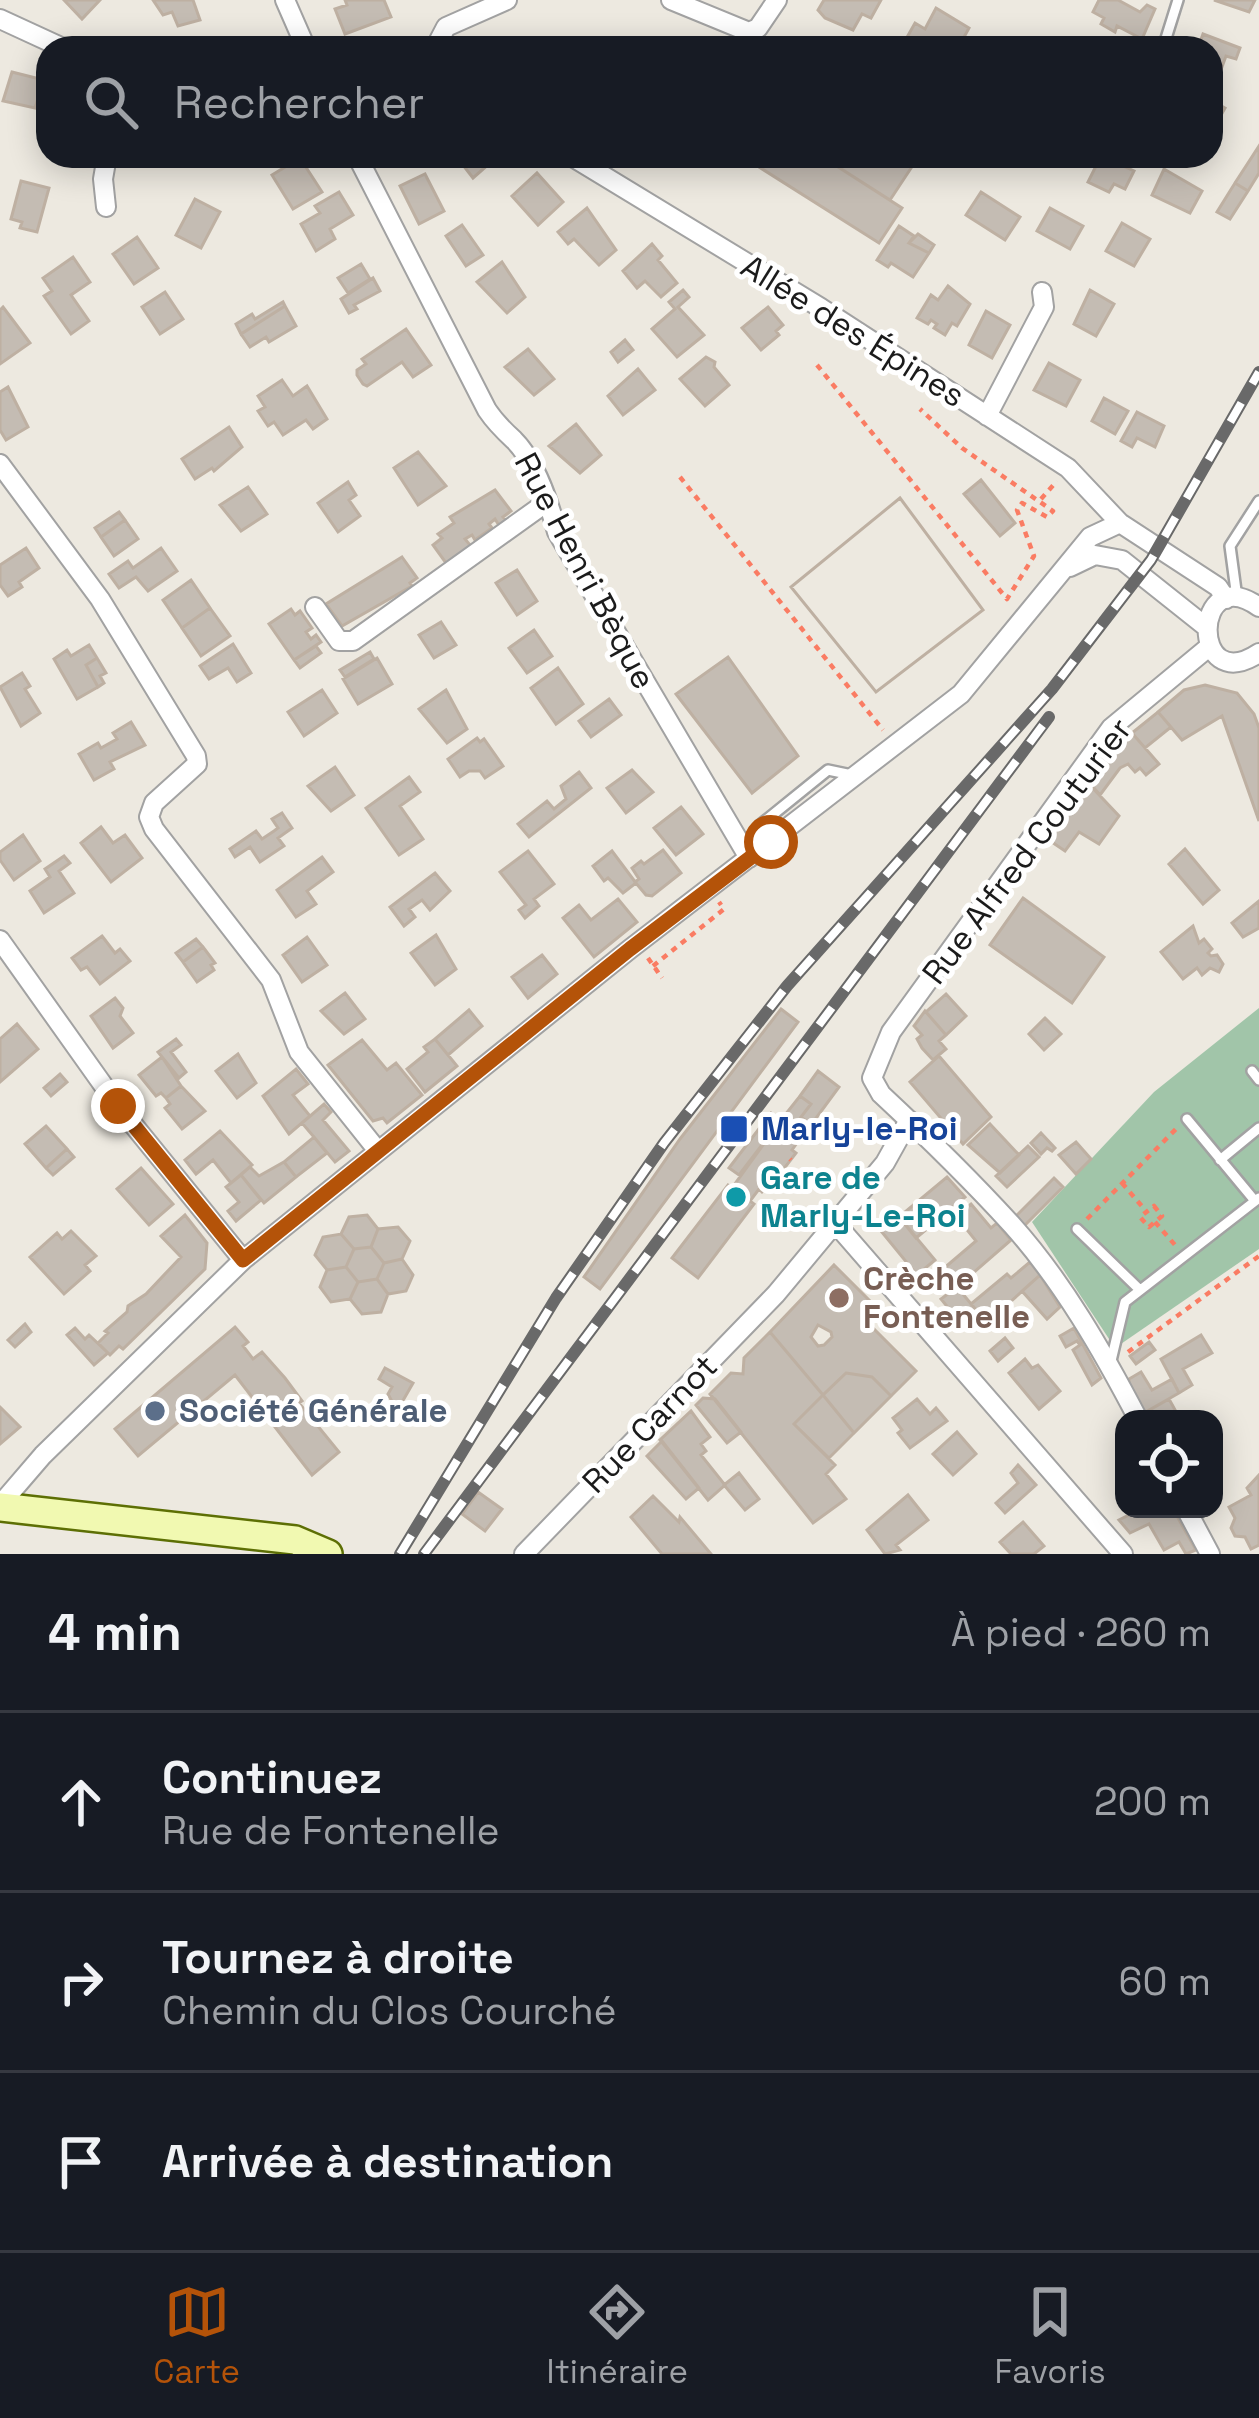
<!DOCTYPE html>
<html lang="fr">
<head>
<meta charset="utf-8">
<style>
	body { margin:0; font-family:"Space Grotesk",sans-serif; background:#20242c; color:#f1f3f6 }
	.controls { position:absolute; right:36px; bottom:36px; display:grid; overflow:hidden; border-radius:24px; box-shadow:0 6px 30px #0003 }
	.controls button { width:108px; height:108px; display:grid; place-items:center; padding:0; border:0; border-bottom:3px solid #363941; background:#171b24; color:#f1f3f6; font:60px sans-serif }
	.stop { position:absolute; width:36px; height:36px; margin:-27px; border:9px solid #b45309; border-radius:50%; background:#fff }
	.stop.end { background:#b45309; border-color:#fff; box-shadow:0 3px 12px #0008 }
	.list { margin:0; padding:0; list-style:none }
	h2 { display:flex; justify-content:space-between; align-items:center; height:156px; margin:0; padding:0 48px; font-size:51px }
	h2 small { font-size:39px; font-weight:400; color:#9ea1a6 }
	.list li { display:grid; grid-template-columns:78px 1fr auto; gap:36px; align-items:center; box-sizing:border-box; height:180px; padding:0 48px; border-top:3px solid #363941 }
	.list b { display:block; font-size:45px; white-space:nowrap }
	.list p { margin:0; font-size:39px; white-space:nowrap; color:#9ea1a6 }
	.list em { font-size:39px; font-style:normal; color:#9ea1a6 }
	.icon { flex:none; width:66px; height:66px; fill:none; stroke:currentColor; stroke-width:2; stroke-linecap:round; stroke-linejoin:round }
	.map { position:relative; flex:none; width:1259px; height:1554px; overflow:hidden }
	.search { position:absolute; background:#171b24; box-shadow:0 6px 30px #0003; left:36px; right:36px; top:36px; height:132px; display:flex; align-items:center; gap:30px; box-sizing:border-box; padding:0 42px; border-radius:36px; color:#9ea1a6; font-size:45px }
	.sheet { height:696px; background:#171b24 }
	nav { display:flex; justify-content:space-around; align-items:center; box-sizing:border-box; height:168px; border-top:3px solid #363941; background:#171b24; font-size:33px; color:#9ea1a6 }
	nav a { display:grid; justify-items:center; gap:6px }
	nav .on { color:#b45309 }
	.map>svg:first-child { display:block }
	.cemetery { fill:#a1c5a9 }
	.building { fill:#c4bcb3; stroke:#beb0a2; stroke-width:3; fill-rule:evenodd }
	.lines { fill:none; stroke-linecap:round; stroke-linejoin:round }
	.service-casing { stroke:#a2a2a2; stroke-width:14 }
	.minor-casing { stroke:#a2a2a2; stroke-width:22 }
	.secondary-casing { stroke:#5d6f04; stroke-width:32 }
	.path { stroke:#fa7c63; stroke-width:4.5; stroke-dasharray:6 6; stroke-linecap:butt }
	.service { stroke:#fff; stroke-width:9 }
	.minor { stroke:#fff; stroke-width:18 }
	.secondary { stroke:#f1f9b1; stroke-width:27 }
	.rail-casing { stroke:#696969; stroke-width:12 }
	.rail { stroke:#fff; stroke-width:8; stroke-dasharray:22; stroke-linecap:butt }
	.route { stroke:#b45309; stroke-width:15 }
	.transit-dot { fill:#1a4fb4; stroke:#fff; stroke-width:4.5 }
	.culture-dot { fill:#0f9aa8; stroke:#fff; stroke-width:4.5 }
	.education-dot { fill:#8d6e63; stroke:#fff; stroke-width:4.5 }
	.service-dot { fill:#5c6f8a; stroke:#fff; stroke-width:4.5 }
	.labels { text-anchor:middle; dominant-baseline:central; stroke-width:10; stroke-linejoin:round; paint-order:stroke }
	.street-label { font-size:33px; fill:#1b1b1b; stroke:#fff }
	.transit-label { font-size:33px; font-weight:bold; fill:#164399; stroke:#fff; text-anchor:start }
	.culture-label { font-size:33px; font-weight:bold; fill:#0d838f; stroke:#fff; text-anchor:start }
	.education-label { font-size:33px; font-weight:bold; fill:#785e54; stroke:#fff; text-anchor:start }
	.service-label { font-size:33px; font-weight:bold; fill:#4e5e75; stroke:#fff; text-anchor:start }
</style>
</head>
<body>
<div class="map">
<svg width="1259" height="1554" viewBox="0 0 1259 1554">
	<rect width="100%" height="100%" fill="#ede9e0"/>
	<path class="cemetery" d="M1259 1008V1249L1115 1348 1032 1222 1154 1092Z"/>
	<path class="building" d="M64 0H100L82 19Z
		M153 0H193L200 20 178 26 172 12 163 15Z
		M345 0H384L391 17 345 34 335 9 347 5Z
		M824 0H881L871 18 862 14 853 30 825 18 818 10Z
		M1099 0H1118L1140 12 1147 5 1155 9 1142 39 1117 26 1115 32 1101 24 1104 18 1093 12Z
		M1214 0H1255L1249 12Z
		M936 8 969 28 958 48H901L915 23 925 29Z
		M1203 34 1240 48 1236 59 1226 56 1219 75 1211 72V48H1198Z
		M12 72 44 80 35 108 3 101Z
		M1211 100 1225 108 1211 133Z
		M1259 146V173L1248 191 1235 183Z
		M456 156H498L473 178Z
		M766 156H821L902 208 879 243 759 167Z
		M821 156H919L890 200Z
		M1101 156 1134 171 1125 189 1114 184 1109 192 1088 182Z
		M300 158 322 192 293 209 272 175Z
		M1164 169 1202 191 1190 213 1152 195Z
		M537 173 563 202 538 225 512 196Z
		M425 174 444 211 419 224 400 186Z
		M21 181 49 188 37 232 20 228 22 222 11 219Z
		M1235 183 1248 191 1230 219 1217 212Z
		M339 192 353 215 330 229 335 239 316 251 301 224 320 213 315 206Z
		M981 192 1020 217 1005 240 966 215Z
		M195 199 220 212 201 248 176 235Z
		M587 208 616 250 599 265 574 239 568 244 558 232Z
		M1050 208 1083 226 1070 249 1037 231Z
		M1122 223 1150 239 1134 266 1106 251Z
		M462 225 483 255 466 266 446 236Z
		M899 226 914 236 909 243 929 253 913 277 891 263 888 267 877 260Z
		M918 234 934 245 929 253 909 243Z
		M137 237 158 268 134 284 113 254Z
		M652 244 662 256 658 260 677 283 661 297 645 281 637 288 623 271Z
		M73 257 90 282 71 295 89 321 71 334 44 296 52 291 43 278Z
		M502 262 525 297 507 313 477 282Z
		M361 264 370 279 348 293 338 278Z
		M373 278 380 291 354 305 357 309 349 313 341 299Z
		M948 286 970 304 957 326 952 323 945 335 934 328 937 324 931 320 928 324 917 318 931 295 938 300Z
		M683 290 689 297 678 307 704 335 677 357 652 329 675 309 669 302Z
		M1090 290 1114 304 1096 336 1074 324Z
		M165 292 183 319 160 334 142 307Z
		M283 302 285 306 241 334 236 324 252 314 255 319Z
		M285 306 296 326 269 342 266 337 250 347 241 334Z
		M3 307 30 343 0 364V310Z
		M768 307 783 325 776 331 779 335 761 350 742 328Z
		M986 311 1010 325 992 358 969 345Z
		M406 329 431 365 413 377 402 362 367 386 363 384 357 375V370L366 364 362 359Z
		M625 340 633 350 618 362 611 352Z
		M528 349 554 379 534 395 505 367Z
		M706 357 715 362 714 367 729 385 705 406 680 379Z
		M1049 363 1080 380 1066 406 1034 390Z
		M638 369 655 390 623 415 608 396Z
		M282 380 293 396 307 386 327 419 313 429 306 420 283 435 274 422 268 426 258 411 265 407 258 396Z
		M8 387 28 427 6 440 0 430V392Z
		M1104 398 1128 411 1115 434 1092 421Z
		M1137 412 1164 426 1155 447 1137 438 1132 447 1121 441Z
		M576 424 601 455 580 473 549 446Z
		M229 427 242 447 214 471 212 468 195 479 182 459Z
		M418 452 446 486 418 505 394 468Z
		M981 480 1015 523 1000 536 964 494Z
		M348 482 356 495 349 500 360 516 338 532 318 503Z
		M248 487 267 514 241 531 220 505Z
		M495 490 511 511 503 517 507 521 500 527 495 519 489 524 492 528 475 540 472 535 465 539 470 545 464 553 446 563 433 545 442 538 438 534 454 523 450 517Z
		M900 498 983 610 876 692 791 587Z
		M900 498 983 610 876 692 791 587Z
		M119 512 125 520 101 537 95 528Z
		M125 520 138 539 114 556 101 537Z
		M26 548 39 568 19 582 22 587 8 596 0 585V565Z
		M161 548 177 571 148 591 136 577 119 588 109 574 128 561 133 568Z
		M402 557 417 578 410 583 412 586 342 626 326 604Z
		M517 570 537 601 517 615 496 583Z
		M191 580 210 608 182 628 163 600Z
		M210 608 230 636 201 656 182 628Z
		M291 609 295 615 300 611 312 628 306 632 311 639 316 635 321 642 294 660 269 624Z
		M441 622 456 645 434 658 419 635Z
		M534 630 552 656 527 673 509 648Z
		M233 644 251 673 237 682 228 668 209 679 200 666Z
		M89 645 97 658 86 665 98 687 77 699 54 659 67 650 71 656Z
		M316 646 321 653 300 668 294 660Z
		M370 652 374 659 345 677 340 670Z
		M728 657 798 756 752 793 676 694Z
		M97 658 106 673 100 676 104 683 98 687 86 665Z
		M377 658 392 684 358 704 343 679Z
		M558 668 583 704 556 724 531 688Z
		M22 673 30 686 25 689 40 713 21 726 0 687Z
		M1205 685 1237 693 1254 714 1259 728V821L1222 716 1182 740 1158 712 1184 690Z
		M322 690 337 713 304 736 288 712Z
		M446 690 467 729 447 743 419 709Z
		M609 699 621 715 591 737 579 721Z
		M1158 712 1171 727 1145 748 1132 733Z
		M131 722 145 745 110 762 114 769 94 780 79 754 98 743 101 748 117 739 113 733Z
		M1132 733 1159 764 1146 775 1140 768 1135 772 1128 764 1120 768 1100 795 1087 780 1105 755Z
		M477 738 480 742 484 739 503 766 485 778 480 771H469L460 777 448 759Z
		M335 767 354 795 331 811 308 786Z
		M632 770 653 792 626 813 607 788Z
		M579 772 591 788 529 837 518 824 547 801 554 809 566 799 561 786Z
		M409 777 420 792 400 806 423 839 399 855 366 808Z
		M1086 781 1119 816 1099 844 1079 832 1065 851 1046 838Z
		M681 807 703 834 676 855 654 828Z
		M282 813 292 828 278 838 284 846 260 862 250 847 235 857 230 849 256 831 262 839 274 831 278 828 272 819Z
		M101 827 113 843 125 835 142 858 111 882 81 843Z
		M23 835 40 861 14 880 0 860V852Z
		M1185 849 1219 890 1203 904 1169 864Z
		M663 850 681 873 652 896 646 895 635 882 639 879 632 868 641 861 644 864Z
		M528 851 554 884 534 899 539 906 525 918 519 910 526 905 500 872Z
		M612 851 636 883 623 893 608 878 604 881 593 866Z
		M64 856 70 863 59 871 74 893 44 913 30 891 50 877 45 869Z
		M322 857 333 872 307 891 316 904 296 917 277 890Z
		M435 873 450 891 430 910 422 900 409 909 415 917 404 926 390 907Z
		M1023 898 1104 957 1072 1003 990 945Z
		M618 899 637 922 594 957 563 918 579 905 591 920Z
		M1259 901V928L1243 937 1232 923Z
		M1193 926 1199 943 1204 939 1212 949 1208 953 1211 956 1217 955 1223 964 1219 972 1210 968 1202 975 1197 968 1183 979 1161 952Z
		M436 935 456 969 435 985 411 953Z
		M102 936 115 953 120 949 130 961 100 984 87 967 81 970 72 958Z
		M307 937 327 965 302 982 283 955Z
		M196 939 203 947 183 962 176 953Z
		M203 947 215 963 211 965 214 970 197 982 183 962Z
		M542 955 557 974 528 998 512 977Z
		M345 993 365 1019 344 1034 321 1011Z
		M946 994 966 1016 946 1035 926 1012Z
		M115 998 123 1008 120 1016 133 1033 113 1048 91 1016Z
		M781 1009 798 1022 600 1289 584 1277 680 1139Z
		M469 1010 482 1026 448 1055 435 1039Z
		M925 1011 946 1035 939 1041 946 1049 933 1060 922 1048 917 1039 922 1035 914 1026Z
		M1045 1018 1061 1034 1044 1050 1029 1034Z
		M17 1024 38 1049 0 1082V1039Z
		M176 1039 181 1045 171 1052 186 1072 179 1078 158 1052Z
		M435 1039 457 1066 425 1092 407 1069 428 1052 424 1047Z
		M362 1040 387 1070 396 1063 422 1095 387 1123 383 1118 373 1121 328 1065Z
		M238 1054 256 1083 237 1098 216 1071Z
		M939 1056 991 1117 963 1144 910 1082Z
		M162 1057 181 1086 166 1098 161 1093 156 1096 139 1075Z
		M296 1069 308 1084 293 1095 310 1116 289 1134 263 1096Z
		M818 1071 839 1087 811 1125 801 1117 811 1104 800 1096Z
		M60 1074 67 1082 51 1096 44 1088Z
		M181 1086 205 1111 182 1129 165 1108 170 1104 166 1098Z
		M800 1096 811 1104 801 1117 811 1125 802 1136 781 1120Z
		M324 1104 331 1112 323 1120 349 1151 335 1162 302 1123Z
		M771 1113 781 1120 739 1175 729 1168Z
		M781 1120 802 1136 792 1150 796 1153 776 1179 762 1192 759 1189 750 1201 754 1204 698 1278 672 1258 728 1185 732 1188Z
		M990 1124 1019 1155 1000 1173 968 1145Z
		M46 1126 67 1149 46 1168 25 1144Z
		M220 1131 252 1165 231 1183 213 1160 196 1174 185 1160Z
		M1041 1133 1055 1148 1052 1151 1047 1148 1041 1154 1031 1143Z
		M314 1137 327 1153 296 1177 284 1162Z
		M1076 1142 1091 1159 1076 1174 1059 1155Z
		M1028 1146 1039 1157 1007 1187 996 1176Z
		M67 1149 74 1157 53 1175 46 1168Z
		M284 1162 296 1177 264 1203 241 1175 250 1167 259 1176Z
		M141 1168 173 1204 149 1225 117 1189Z
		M241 1175 261 1200 236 1221 228 1211 239 1202 226 1187Z
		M947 1177 965 1197 916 1238 899 1217Z
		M1054 1178 1063 1187 1023 1227 1015 1217Z
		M971 1204 991 1228 997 1223 1011 1240 957 1287 943 1269 976 1241 956 1216Z
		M185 1215 207 1243 205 1269 123 1349 119 1346 110 1355 98 1343 108 1333 105 1331 127 1312 128 1306 146 1294 181 1257 161 1236Z
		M367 1215 378 1229 371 1247 354 1249 341 1234 349 1217Z
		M899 1217 935 1260 917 1275 881 1231Z
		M398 1227 410 1241 402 1259 384 1263 371 1247 378 1229Z
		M71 1231 96 1256 85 1265 90 1271 64 1294 30 1257 57 1233 62 1239Z
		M341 1234 354 1249 346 1267 327 1270 315 1255 323 1237Z
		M371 1247 384 1263 377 1279 358 1282 346 1267 354 1249Z
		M402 1259 413 1275 406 1291 388 1294 377 1279 384 1263Z
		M1030 1262 1040 1275 987 1323 971 1304 1007 1274 1011 1278Z
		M834 1265 879 1310 867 1322 916 1371 891 1396 872 1377 846 1373 823 1395 770 1332ZM818 1325 831 1332 832 1337 824 1345 818 1346 811 1337Z
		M346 1267 358 1282 350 1299 331 1302 320 1287 327 1270Z
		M1040 1275 1060 1307 1047 1319 1022 1291Z
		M377 1279 388 1294 381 1312 362 1314 350 1299 358 1282Z
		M957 1287 987 1323 981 1328 973 1318 963 1326 941 1299Z
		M25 1324 31 1332 15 1347 8 1340Z
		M235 1327 248 1342 243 1346 253 1359 262 1352 285 1378 302 1401 299 1403 339 1452 312 1475 235 1375 138 1456 115 1429Z
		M75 1328 85 1339 89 1335 108 1353 94 1365 67 1335Z
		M1074 1328 1101 1378 1092 1385 1073 1350 1080 1345 1077 1341 1066 1347 1060 1336Z
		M770 1332 823 1395 794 1424 835 1465 826 1474 846 1499 813 1523 710 1394 731 1373 743 1374 744 1358Z
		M1201 1335 1212 1353 1183 1369 1192 1385 1179 1393 1161 1359Z
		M1005 1338 1013 1348 998 1361 990 1351Z
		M1149 1342 1155 1350 1136 1364 1130 1356Z
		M1025 1359 1032 1368 1038 1365 1060 1391 1039 1409 1009 1373Z
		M385 1368 413 1383 397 1411 388 1394 392 1387 379 1379Z
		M1141 1372 1152 1390 1172 1379 1179 1393 1144 1413 1129 1384V1379Z
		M846 1373 872 1377 891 1396 854 1433 823 1395Z
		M823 1395 854 1433 829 1458 794 1424Z
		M703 1398 715 1399 741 1432 727 1443 696 1405Z
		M917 1399 930 1414 936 1408 947 1421 910 1448 898 1433 902 1430 893 1418Z
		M1169 1399 1180 1419H1150L1146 1412Z
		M0 1407 20 1427 0 1444Z
		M691 1411 710 1437 701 1444 706 1451 701 1455 725 1485 708 1500 660 1440Z
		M957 1432 976 1454 953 1475 933 1454Z
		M662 1441 699 1488 686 1499 647 1456Z
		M1018 1465 1036 1485 1005 1513 996 1503 1018 1483 1011 1473Z
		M739 1473 759 1499 745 1510 724 1485Z
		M1259 1475V1545L1251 1549 1245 1537 1235 1536 1231 1528 1235 1518 1229 1507 1251 1495 1247 1488Z
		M478 1492 502 1509 485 1531 462 1514Z
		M908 1495 928 1520 896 1545 900 1550 885 1554 867 1530Z
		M653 1496 679 1522 680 1517 711 1554H662L631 1517Z
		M1141 1509 1145 1515 1157 1509H1173L1196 1550 1186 1554 1179 1542 1164 1550 1149 1524 1130 1533 1119 1520Z
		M1023 1522 1044 1546 1034 1554H1011L1000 1542Z"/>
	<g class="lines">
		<defs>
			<path id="service" d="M1163 48 1178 0
				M1237 598 1230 546 1259 501
				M752 851 760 825 828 770 852 775
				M1252 1071 1259 1080
				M1187 1119 1255 1201
				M1220 1160 1259 1128
				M1077 1229 1140 1290
				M1110 1365 1125 1302 1259 1198"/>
			<path id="minor" d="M285 0 306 48
				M671 0 749 32 758 28 777 0
				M0 19 63 48
				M435 48 446 27 507 0
				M357 156 487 410C495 422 503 430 514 440 536 462 549 503 557 532L749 858
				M571 156 821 308 1068 468 1120 523 1218 587 1226 599
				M106 207 103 179 107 156
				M987 416 1044 307 1042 292
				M0 464 100 599 196 756 197 764 154 803 149 817 154 829 271 980 299 1052 378 1151
				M1070 567 1095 555 1122 560 1205 626
				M315 607 339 641H353L547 502
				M1259 607C1192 559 1189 699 1259 653
				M0 940 118 1106 243 1260
				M836 1224 1123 1554
				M1138 1419C1103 1352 1063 1282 1012 1225 971 1180 926 1136 881 1094L872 1078 891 1032 1111 728 1210 646
				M0 1505 43 1455 243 1260 630 949 961 694 1090 537 1120 523
				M1186 1509 1210 1554
				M524 1554 776 1294 885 1163 909 1120"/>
			<path id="secondary" d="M0 1507 295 1540 328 1554"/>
		</defs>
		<use href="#service" class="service-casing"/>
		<use href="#minor" class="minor-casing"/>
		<use href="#secondary" class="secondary-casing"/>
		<path class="path" d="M817 365 1007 599 1034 556 1017 510 1022 503 1047 517 1053 511 962 448 920 409
			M680 477 883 730
			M1041 499 1057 481
			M648 958 662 978
			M653 966 724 909 719 902
			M790 1159 791 1160
			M782 1171V1172
			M1122 1183 1146 1211
			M1154 1206 1162 1216 1149 1227 1140 1217Z
			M1087 1219 1176 1129
			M1155 1222 1175 1245
			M1128 1352 1259 1256"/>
		<use href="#service" class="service"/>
		<use href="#minor" class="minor"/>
		<use href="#secondary" class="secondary"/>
		<defs>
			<path id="rail" d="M400 1554 556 1298 664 1143 787 986 1052 689 1151 560 1259 372
				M424 1554 1049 717"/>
		</defs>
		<use href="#rail" class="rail-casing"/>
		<use href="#rail" class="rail"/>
	</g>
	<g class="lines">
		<path class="route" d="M118 1106 243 1260 630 949 771 842"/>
	</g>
	<rect class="transit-dot" x="719" y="1114" width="30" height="30" rx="6"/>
	<circle class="culture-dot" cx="736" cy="1197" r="12"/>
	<circle class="education-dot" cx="839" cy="1298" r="12"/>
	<circle class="service-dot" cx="155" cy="1411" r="12"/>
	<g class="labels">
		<g class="street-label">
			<text transform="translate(853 331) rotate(32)">Allée des Épines</text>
			<text transform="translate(585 571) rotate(62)">Rue Henri Bèque</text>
			<text transform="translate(1027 851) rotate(-53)">Rue Alfred Couturier</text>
			<text transform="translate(650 1424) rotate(-46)">Rue Carnot</text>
		</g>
		<g class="transit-label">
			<text x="761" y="1129">Marly-le-Roi</text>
		</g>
		<g class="culture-label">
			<text x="760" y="1178">Gare de<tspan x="760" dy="38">Marly-Le-Roi</tspan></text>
		</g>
		<g class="education-label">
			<text x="863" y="1279">Crèche<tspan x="863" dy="38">Fontenelle</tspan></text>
		</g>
		<g class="service-label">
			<text x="179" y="1411">Société Générale</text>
		</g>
	</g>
</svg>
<div class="controls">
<button><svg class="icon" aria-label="locate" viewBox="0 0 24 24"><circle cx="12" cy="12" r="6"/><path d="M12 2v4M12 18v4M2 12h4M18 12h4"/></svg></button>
</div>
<div class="stop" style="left:771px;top:842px"></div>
<div class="stop end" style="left:118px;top:1106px"></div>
<div class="search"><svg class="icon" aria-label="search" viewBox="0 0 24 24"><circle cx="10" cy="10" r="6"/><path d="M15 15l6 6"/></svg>Rechercher</div>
</div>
<section class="sheet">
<h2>4 min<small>À pied · 260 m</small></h2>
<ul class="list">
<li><svg class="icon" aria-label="ahead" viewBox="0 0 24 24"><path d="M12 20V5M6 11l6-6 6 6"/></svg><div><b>Continuez</b><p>Rue de Fontenelle</p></div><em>200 m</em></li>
<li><svg class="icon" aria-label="right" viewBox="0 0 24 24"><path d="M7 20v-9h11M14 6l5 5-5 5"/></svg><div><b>Tournez à droite</b><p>Chemin du Clos Courché</p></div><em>60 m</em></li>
<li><svg class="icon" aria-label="arrive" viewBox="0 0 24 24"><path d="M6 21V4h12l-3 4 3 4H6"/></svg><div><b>Arrivée à destination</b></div></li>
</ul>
</section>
<nav>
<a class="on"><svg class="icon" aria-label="map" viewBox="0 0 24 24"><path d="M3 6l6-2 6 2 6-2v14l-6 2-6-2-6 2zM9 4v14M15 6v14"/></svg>Carte</a>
<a><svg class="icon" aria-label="directions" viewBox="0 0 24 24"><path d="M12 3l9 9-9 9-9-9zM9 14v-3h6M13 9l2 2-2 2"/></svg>Itinéraire</a>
<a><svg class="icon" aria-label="saved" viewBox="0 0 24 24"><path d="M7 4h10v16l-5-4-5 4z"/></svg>Favoris</a>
</nav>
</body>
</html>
